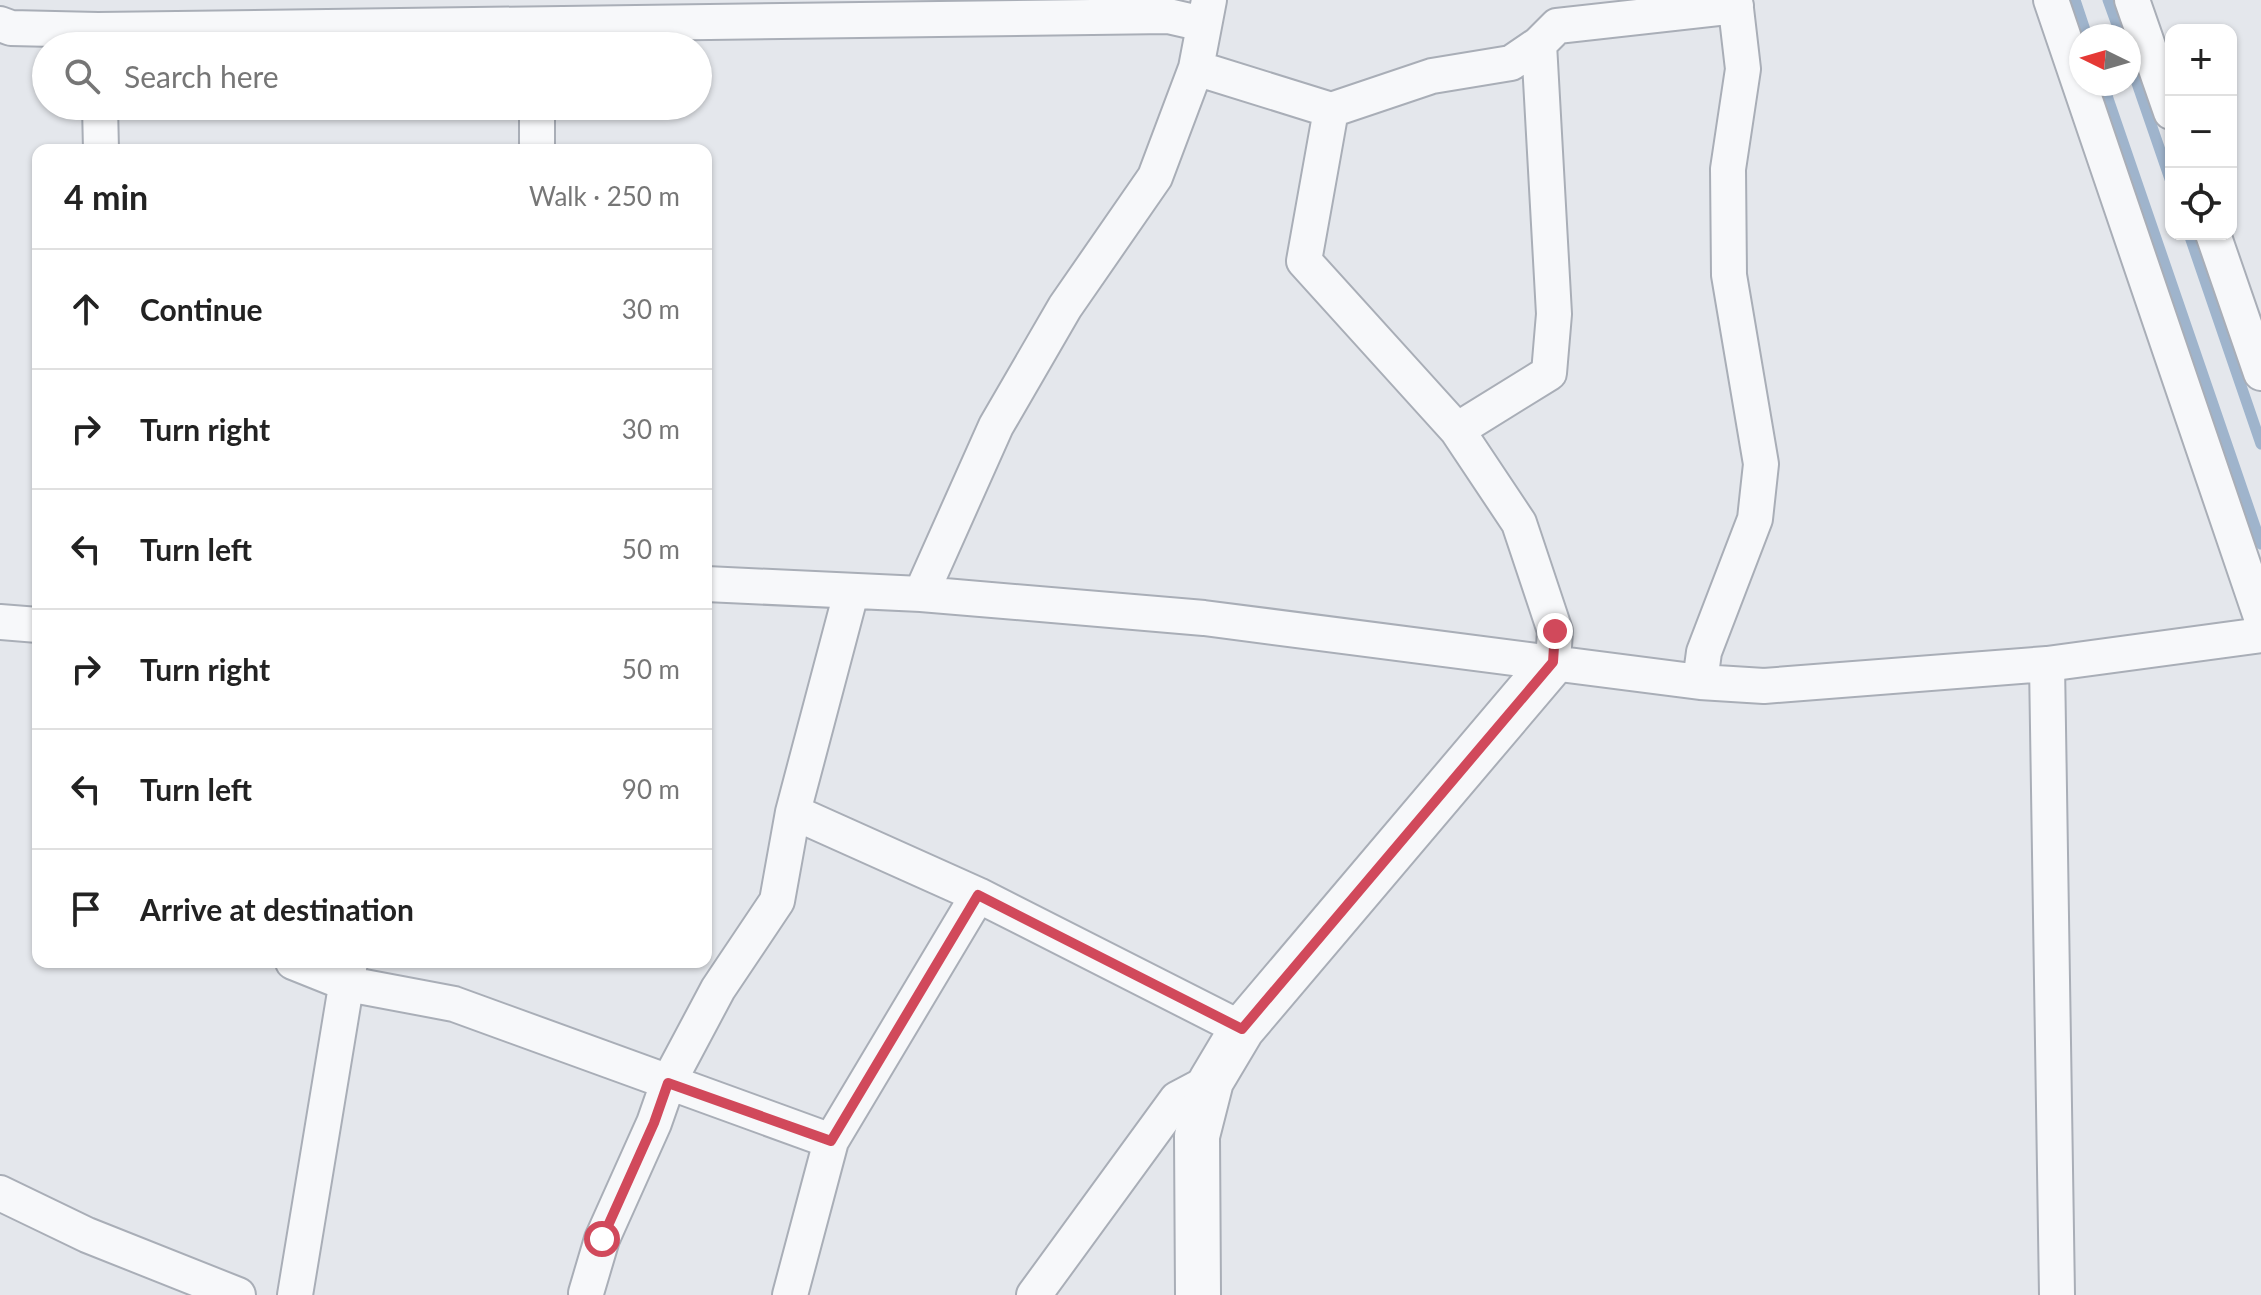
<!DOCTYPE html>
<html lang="en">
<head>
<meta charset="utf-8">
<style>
	body { margin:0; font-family:Lato,sans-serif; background:#f2f2f2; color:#222 }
	.controls { position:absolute; right:24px; top:24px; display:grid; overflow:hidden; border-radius:16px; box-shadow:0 2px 6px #0004 }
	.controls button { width:72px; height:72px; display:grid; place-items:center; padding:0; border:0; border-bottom:2px solid #e0e0e0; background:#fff; color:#222; font:40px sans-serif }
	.compass { position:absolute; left:2069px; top:24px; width:72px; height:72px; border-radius:50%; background:#fff; box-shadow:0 2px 6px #0004; rotate:275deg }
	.stop { position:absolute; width:24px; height:24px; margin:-18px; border:6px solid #d1495b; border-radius:50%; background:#fff }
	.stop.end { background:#d1495b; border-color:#fff; box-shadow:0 2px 8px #0008 }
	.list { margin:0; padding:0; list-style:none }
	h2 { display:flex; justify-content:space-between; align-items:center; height:104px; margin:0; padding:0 32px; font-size:34px }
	h2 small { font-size:26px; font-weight:400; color:#767676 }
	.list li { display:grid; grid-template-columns:52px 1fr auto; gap:24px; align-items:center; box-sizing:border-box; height:120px; padding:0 32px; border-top:2px solid #e0e0e0 }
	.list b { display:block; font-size:30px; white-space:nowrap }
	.list em { font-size:26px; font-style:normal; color:#767676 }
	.icon { flex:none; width:44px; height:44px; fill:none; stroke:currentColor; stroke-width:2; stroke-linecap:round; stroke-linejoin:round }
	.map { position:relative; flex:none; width:2261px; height:1295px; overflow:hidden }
	.search { position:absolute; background:#fff; box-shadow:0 2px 6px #0004; left:32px; top:32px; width:680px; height:88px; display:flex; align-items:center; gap:20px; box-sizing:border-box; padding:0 28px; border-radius:44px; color:#767676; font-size:30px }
	.panel { position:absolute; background:#fff; box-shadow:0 2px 6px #0004; left:32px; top:144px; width:680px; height:824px; border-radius:16px }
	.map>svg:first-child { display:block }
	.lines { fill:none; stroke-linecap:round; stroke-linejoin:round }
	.stream { stroke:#9fb4cc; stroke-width:11 }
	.minor-casing { stroke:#a9aeb7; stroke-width:38 }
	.tertiary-casing { stroke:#a9aeb7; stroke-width:48 }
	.minor { stroke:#f7f8fa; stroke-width:34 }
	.tertiary { stroke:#f7f8fa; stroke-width:44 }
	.route { stroke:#d1495b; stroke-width:10 }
</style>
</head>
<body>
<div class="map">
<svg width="2261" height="1295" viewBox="0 0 2261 1295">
	<rect width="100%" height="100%" fill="#e4e7ec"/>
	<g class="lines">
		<path class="stream" d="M2075 0 2087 36
			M2108 0 2121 36
			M2129 60 2171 182
			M2103 84 2261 544
			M2189 234 2261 444"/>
		<defs>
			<path id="minor" d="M2051 0 2261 617
				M2132 0 2171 112
				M0 24 11 28 98 30 1168 16 1203 24
				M1539 44 1511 63 1432 76 1331 110 1304 261 1457 430 1519 523 1555 631 1553 662
				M1196 68 1331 110
				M100 106 101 150
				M537 150V106
				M2213 234 2261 373
				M1457 430 1549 373 1554 314 1539 44 1557 26 1736 6
				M706 584 921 594 1204 618 1700 682 1764 686 2047 664 2261 635
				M921 594 996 426 1065 307 1155 177 1196 68 1209 0
				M0 622 38 625
				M2047 664 2057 1295
				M1700 682 1704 652 1755 519 1761 464 1729 275 1728 169 1743 69 1735 0
				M793 812 978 895 1242 1029
				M293 962 348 984 454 1004 831 1141
				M0 1193 87 1235 238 1295
				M586 1293 602 1239 654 1123 668 1083 718 989 777 901 793 812 851 593
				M295 1295 350 962
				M790 1295 831 1141 978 895
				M1034 1295 1177 1099 1211 1081"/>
			<path id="tertiary" d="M1198 1295 1197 1136 1211 1081 1242 1029 1553 662"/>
		</defs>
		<use href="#minor" class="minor-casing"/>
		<use href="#tertiary" class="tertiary-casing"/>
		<use href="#minor" class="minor"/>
		<use href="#tertiary" class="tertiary"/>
	</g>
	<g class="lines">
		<path class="route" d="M602 1239 654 1123 668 1083 831 1141 978 895 1242 1029 1553 662 1555 631"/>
	</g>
</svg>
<div class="controls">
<button>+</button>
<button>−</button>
<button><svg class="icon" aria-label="locate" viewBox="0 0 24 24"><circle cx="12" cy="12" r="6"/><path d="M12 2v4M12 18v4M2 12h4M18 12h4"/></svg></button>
</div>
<svg class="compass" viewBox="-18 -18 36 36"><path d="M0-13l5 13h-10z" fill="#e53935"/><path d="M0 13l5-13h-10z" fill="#767676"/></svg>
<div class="stop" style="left:602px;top:1239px"></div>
<div class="stop end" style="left:1555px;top:631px"></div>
<div class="search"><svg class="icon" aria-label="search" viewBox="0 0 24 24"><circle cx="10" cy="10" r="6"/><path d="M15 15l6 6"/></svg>Search here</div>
<section class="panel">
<h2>4 min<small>Walk · 250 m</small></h2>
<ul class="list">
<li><svg class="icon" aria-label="ahead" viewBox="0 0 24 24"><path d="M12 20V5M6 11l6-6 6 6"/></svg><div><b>Continue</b></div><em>30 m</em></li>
<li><svg class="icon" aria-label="right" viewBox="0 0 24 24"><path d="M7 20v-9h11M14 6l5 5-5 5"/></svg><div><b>Turn right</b></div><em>30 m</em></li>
<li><svg class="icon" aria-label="left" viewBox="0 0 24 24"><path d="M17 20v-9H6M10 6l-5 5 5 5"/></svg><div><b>Turn left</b></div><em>50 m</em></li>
<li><svg class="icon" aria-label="right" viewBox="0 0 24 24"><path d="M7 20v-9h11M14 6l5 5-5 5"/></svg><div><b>Turn right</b></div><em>50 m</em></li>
<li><svg class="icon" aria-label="left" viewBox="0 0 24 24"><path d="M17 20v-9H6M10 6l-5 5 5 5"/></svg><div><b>Turn left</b></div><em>90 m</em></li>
<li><svg class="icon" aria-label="arrive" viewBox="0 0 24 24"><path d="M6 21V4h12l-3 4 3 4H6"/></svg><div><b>Arrive at destination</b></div></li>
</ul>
</section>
</div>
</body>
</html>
